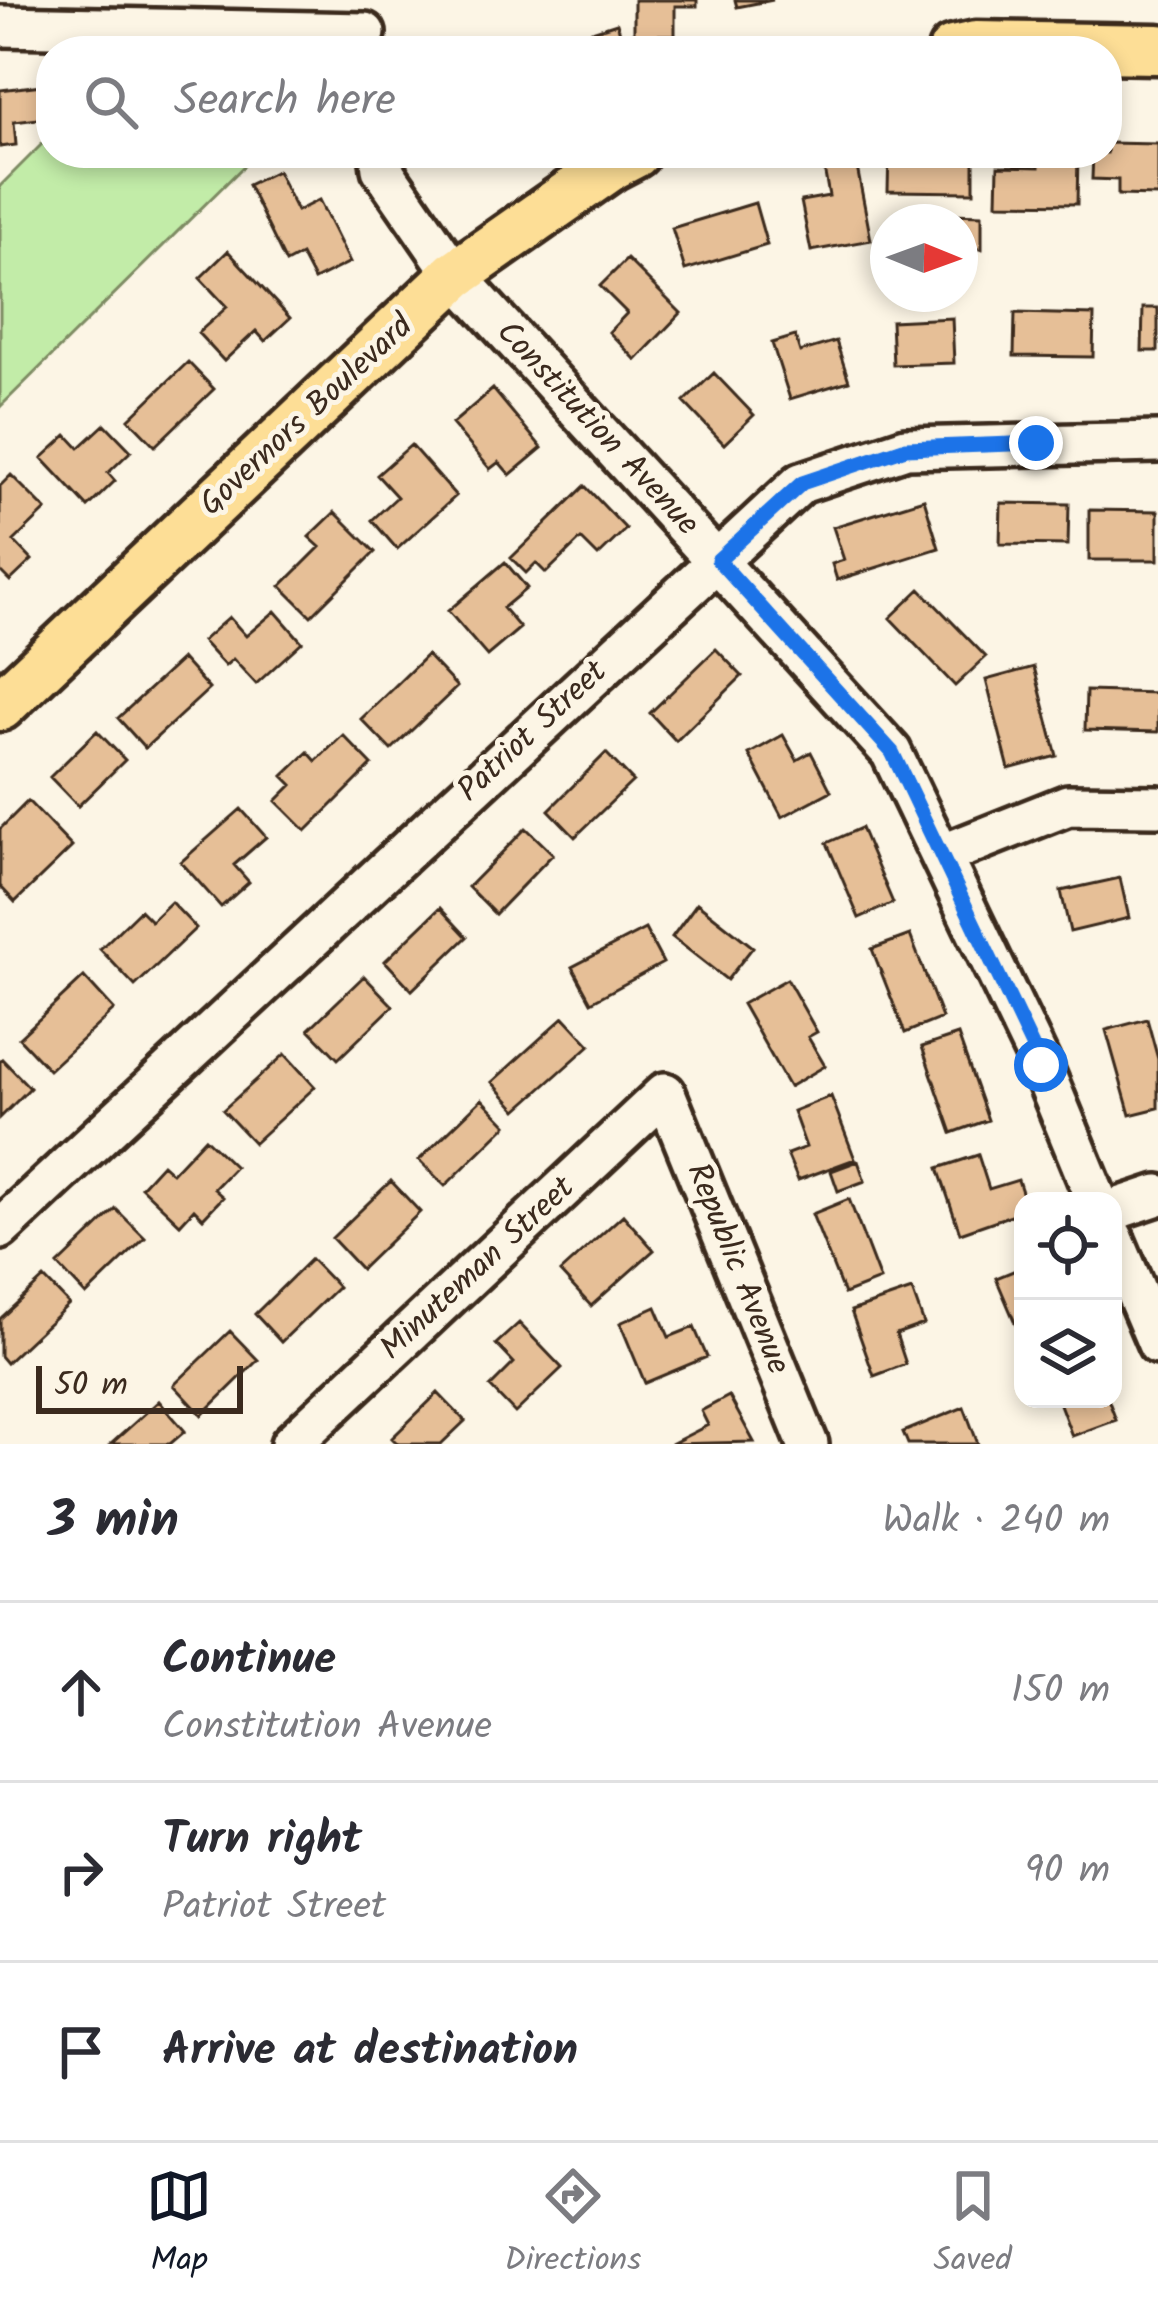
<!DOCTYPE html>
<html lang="en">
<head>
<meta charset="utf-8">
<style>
	body { margin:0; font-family:Kalam,sans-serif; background:#f2f2f3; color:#2b2b33 }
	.controls { position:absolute; right:36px; bottom:36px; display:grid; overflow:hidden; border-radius:24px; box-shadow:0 6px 18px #0003 }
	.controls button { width:108px; height:108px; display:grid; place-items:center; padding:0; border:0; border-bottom:3px solid #e1e1e2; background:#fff; color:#2b2b33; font:60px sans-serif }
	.compass { position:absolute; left:870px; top:204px; width:108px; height:108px; border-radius:50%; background:#fff; box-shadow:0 6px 18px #0003; rotate:91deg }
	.scale { position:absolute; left:36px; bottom:30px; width:207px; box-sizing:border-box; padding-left:12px; border:6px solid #3b2a1e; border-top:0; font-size:33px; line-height:42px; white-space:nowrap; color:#3b2a1e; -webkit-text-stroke:9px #fcf5e5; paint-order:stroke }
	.stop { position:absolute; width:36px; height:36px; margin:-27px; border:9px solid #1a73e8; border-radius:50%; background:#fff }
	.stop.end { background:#1a73e8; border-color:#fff; box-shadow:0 3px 12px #0008 }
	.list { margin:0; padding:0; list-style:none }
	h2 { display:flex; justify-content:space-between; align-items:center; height:156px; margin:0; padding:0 48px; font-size:51px }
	h2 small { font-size:39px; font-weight:400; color:#7c7c81 }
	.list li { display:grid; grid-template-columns:78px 1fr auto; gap:36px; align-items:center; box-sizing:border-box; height:180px; padding:0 48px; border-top:3px solid #e1e1e2 }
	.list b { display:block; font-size:45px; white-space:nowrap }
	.list p { margin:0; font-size:39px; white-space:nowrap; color:#7c7c81 }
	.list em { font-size:39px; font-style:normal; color:#7c7c81 }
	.icon { flex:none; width:66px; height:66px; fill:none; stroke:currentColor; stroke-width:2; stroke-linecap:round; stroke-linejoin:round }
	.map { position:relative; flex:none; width:1158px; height:1444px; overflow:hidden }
	.search { position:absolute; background:#fff; box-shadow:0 6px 18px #0003; left:36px; right:36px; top:36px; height:132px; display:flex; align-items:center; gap:30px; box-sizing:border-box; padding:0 42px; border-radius:48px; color:#7c7c81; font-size:45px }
	.sheet { height:696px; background:#fff }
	nav { display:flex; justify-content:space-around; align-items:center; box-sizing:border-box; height:168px; border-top:3px solid #e1e1e2; background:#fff; font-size:33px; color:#7c7c81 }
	nav a { display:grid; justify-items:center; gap:6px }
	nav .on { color:#111827 }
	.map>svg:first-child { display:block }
	.green { fill:#c2eca8; stroke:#7e8b63; stroke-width:3 }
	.building { fill:#e6bf97; stroke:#3b2a1e; stroke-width:3 }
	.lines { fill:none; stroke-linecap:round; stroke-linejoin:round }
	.minor-casing { stroke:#3b2a1e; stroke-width:48 }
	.major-casing { stroke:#3b2a1e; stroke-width:57 }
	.minor { stroke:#fcf5e5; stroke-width:39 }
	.major { stroke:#fdde96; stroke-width:48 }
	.route { stroke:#1a73e8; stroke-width:15 }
	.labels { text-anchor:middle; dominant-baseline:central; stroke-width:10; stroke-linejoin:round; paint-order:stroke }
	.street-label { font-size:33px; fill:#3b2a1e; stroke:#fcf5e5 }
</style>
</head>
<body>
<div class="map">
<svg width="1158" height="1444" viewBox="0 0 1158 1444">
	<rect width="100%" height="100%" fill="#fcf5e5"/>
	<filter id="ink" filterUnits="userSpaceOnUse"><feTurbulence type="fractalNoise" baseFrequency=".00833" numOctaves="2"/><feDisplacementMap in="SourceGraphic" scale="24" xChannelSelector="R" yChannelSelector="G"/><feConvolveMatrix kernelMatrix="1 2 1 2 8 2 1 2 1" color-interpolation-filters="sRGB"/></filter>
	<g filter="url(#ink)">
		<path class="green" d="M51 135V153H257L0 407V186Z"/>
		<path class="building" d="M634 0H697V6H675V35H634Z
			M735 0H773L737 7Z
			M617 23 626 51H534L533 50Z
			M42 85 46 118 14 122 16 145 0 147V90Z
			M1107 143 1158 144V196L1118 195V180L1092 179 1093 153H1107Z
			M889 153H974V192L888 191Z
			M1039 153H1078L1077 204 997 203 998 166 1039 167Z
			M856 162 871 240 811 251 801 201 829 196 824 168Z
			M277 171 297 211 319 200 350 262 314 280 301 255 286 263 248 185Z
			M755 203 767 245 685 270 672 228Z
			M950 214 982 215V249H960V222H950Z
			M228 251 290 318 265 341 256 331 224 361 198 333 227 307 200 278Z
			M627 259 681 313 636 360 609 332 627 313 600 286Z
			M1143 308H1158V351H1142Z
			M1015 313 1094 315 1093 357 1014 356Z
			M952 318 954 363 893 365 891 321Z
			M795 336 800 352 836 341 849 381 790 399 772 343Z
			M188 362 214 389 155 446 129 419Z
			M714 373 754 415 724 444 684 402Z
			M493 389 542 448 510 475 499 462 490 469 452 424Z
			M105 424 131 451 108 473 115 481 88 507 42 458 67 435 79 448Z
			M411 445 456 496 397 549 372 520 397 497 377 475Z
			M11 475 46 510 14 541 32 560 10 581 0 571V486Z
			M585 486 626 529 598 556 581 539 546 573 536 563 526 573 511 558Z
			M924 499 939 548 837 580 832 564 844 560 833 527Z
			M1001 503 1069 504 1068 545 1000 544Z
			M1089 510 1158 511V560H1089Z
			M335 512 375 552 311 616 281 586 320 547 309 537Z
			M505 562 527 588 503 608 520 628 487 656 448 611Z
			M920 589 986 657 955 686 890 618Z
			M275 611 302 642 256 684 233 659 225 666 202 641 229 617 246 636Z
			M716 649 742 676 676 741 650 713Z
			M427 655 457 687 391 750 361 719Z
			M182 659 209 689 145 748 118 718Z
			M1034 667 1057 756 1009 769 986 680Z
			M1086 691 1158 693V732L1085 730Z
			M97 731 125 760 78 806 50 777Z
			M343 735 372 765 306 831 276 801 292 785 283 776 308 752 316 761Z
			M783 735 797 760 811 752 831 791 782 817 749 754Z
			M606 753 633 781 575 837 549 810Z
			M28 801 72 847 15 902 0 886V829Z
			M241 809 266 837 234 865 249 882 221 907 181 862Z
			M526 828 553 854 495 914 468 887Z
			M861 828 893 903 859 918 827 843Z
			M1120 878 1129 918 1070 932 1061 891Z
			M171 902 196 928 135 986 100 949 140 910 151 921Z
			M697 903 753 947 727 980 672 937Z
			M440 908 467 937 412 990 385 961Z
			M645 929 663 963 591 1002 572 967Z
			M910 935 942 1018 905 1033 872 949Z
			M364 976 393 1006 338 1059 309 1029Z
			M84 977 114 1010 49 1070 19 1038Z
			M787 979 817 1032 808 1037 825 1066 789 1087 742 1004Z
			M564 1017 590 1045 517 1110 492 1082Z
			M1147 1019 1158 1059V1108L1130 1115 1106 1030Z
			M958 1035 988 1120 952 1133 922 1047Z
			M285 1054 315 1087 254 1143 223 1110Z
			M2 1059 30 1088 0 1118V1061Z
			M831 1096 855 1159 798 1180 787 1154 806 1147 793 1111Z
			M482 1099 507 1125 445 1186 419 1160Z
			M205 1138 235 1167 214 1189 223 1197 203 1218 194 1209 180 1224 141 1187 162 1164 172 1173Z
			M978 1155 989 1189 1018 1180 1025 1201 1023 1211 960 1233 938 1168Z
			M858 1161 865 1181 838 1191 831 1171Z
			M391 1181 420 1212 361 1269 332 1238Z
			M849 1199 880 1280 844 1294 812 1214Z
			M116 1209 145 1238 86 1295 58 1265Z
			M623 1215 654 1250 591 1306 560 1272Z
			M311 1259 338 1287 281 1342 255 1314Z
			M1023 1267V1331L1019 1332 996 1278Z
			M44 1278 69 1304 6 1363 0 1356V1319Z
			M912 1290 924 1324 896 1334 906 1364 874 1376 851 1311Z
			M656 1307 669 1337 694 1327 707 1357 645 1383 620 1323Z
			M519 1323 562 1368 515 1413 490 1387 514 1363 496 1344Z
			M230 1331 258 1360 202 1415 174 1385Z
			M438 1393 465 1421 441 1444H398L392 1438Z
			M729 1396 754 1442 671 1444 708 1425 701 1411Z
			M1058 1399H1108L1116 1420 1072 1436Z
			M159 1401 185 1431 170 1444H111Z
			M964 1407 978 1444H908L903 1432Z"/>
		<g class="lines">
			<defs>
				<path id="minor" d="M0 26 365 33
					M380 153 382 169 455 275 891 752 1041 1065 1097 1201
					M942 855 1068 805 1158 806
					M1113 1210 1158 1195
					M0 1229 801 483 906 448 1158 442
					M1113 1238 1158 1344
					M291 1444 665 1093 808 1444"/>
				<path id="major" d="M953 51 976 46 1158 49
					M0 706 455 275 612 165 635 153"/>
			</defs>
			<use href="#minor" class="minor-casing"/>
			<use href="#major" class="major-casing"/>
			<use href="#minor" class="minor"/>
			<use href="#major" class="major"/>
		</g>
	</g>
	<g class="lines" filter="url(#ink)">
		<path class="route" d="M1036 443 906 448 802 483 718 560 892 752 1041 1065"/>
	</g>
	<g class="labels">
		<g class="street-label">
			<text transform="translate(307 416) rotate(-43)">Governors Boulevard</text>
			<text transform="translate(597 429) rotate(47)">Constitution Avenue</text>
			<text transform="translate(533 732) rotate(-43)">Patriot Street</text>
			<text transform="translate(478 1269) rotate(-43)">Minuteman Street</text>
			<text transform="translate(737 1269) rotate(68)">Republic Avenue</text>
		</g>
	</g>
</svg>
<div class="controls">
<button><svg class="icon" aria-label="locate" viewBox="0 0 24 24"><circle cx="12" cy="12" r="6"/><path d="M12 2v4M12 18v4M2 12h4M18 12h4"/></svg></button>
<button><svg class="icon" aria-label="layers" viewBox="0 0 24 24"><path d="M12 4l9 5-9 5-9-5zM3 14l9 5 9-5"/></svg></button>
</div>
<svg class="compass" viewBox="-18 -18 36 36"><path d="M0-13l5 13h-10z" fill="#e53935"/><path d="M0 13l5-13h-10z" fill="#7c7c81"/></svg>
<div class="scale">50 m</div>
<div class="stop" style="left:1041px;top:1065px"></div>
<div class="stop end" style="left:1036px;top:443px"></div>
<div class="search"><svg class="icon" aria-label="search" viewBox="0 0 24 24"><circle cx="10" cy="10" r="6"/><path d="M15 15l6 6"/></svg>Search here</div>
</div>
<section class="sheet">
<h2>3 min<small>Walk · 240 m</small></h2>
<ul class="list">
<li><svg class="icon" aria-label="ahead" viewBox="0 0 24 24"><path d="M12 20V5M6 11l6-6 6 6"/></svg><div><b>Continue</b><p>Constitution Avenue</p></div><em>150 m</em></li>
<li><svg class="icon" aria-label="right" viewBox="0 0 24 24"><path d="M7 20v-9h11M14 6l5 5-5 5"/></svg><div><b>Turn right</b><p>Patriot Street</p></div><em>90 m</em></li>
<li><svg class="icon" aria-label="arrive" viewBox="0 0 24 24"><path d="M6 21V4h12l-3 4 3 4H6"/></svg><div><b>Arrive at destination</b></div></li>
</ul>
</section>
<nav>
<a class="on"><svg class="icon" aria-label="map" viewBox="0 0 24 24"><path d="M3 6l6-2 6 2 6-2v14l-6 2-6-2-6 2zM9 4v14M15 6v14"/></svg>Map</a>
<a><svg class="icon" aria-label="directions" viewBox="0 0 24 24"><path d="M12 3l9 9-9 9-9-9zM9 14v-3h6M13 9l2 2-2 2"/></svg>Directions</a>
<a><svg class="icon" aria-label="saved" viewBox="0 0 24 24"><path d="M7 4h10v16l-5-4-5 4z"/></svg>Saved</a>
</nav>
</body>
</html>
